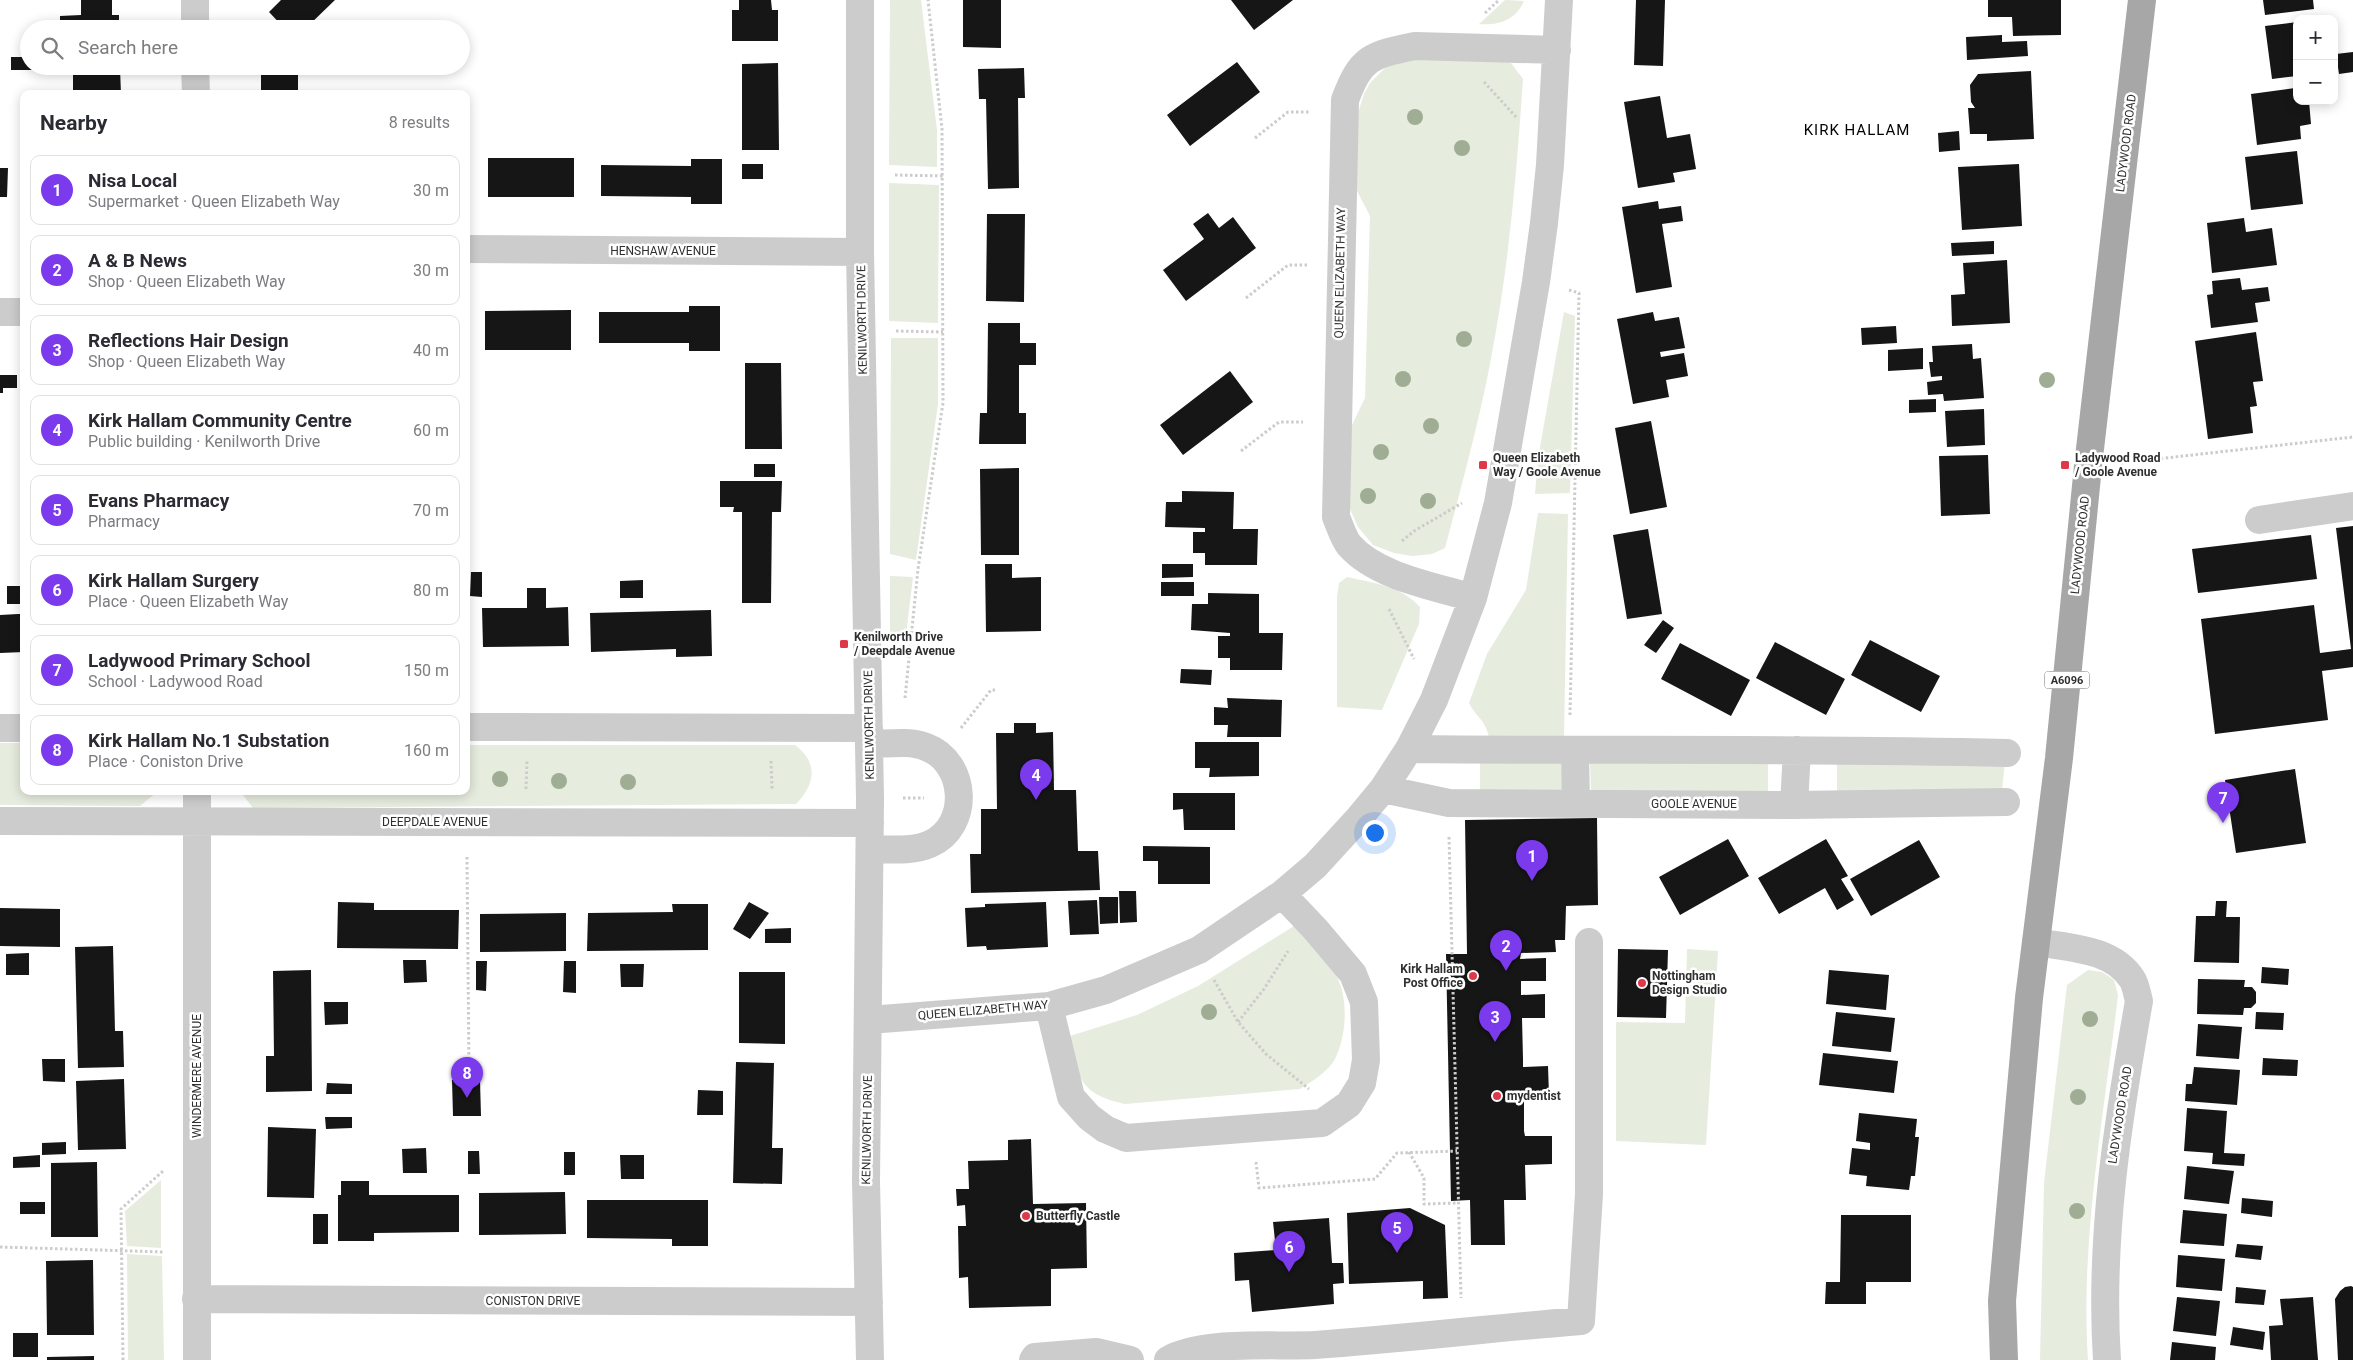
<!DOCTYPE html>
<html lang="en">
<head>
<meta charset="utf-8">
<style>
	body { margin:0; font-family:Roboto,sans-serif; background:#f7f7f7; color:#2b2b33 }
	.controls { position:absolute; right:15px; top:15px; display:grid; overflow:hidden; border-radius:10px; box-shadow:0 2px 12px #0003 }
	.controls button { width:45px; height:45px; display:grid; place-items:center; padding:0; border:0; border-bottom:1px solid #e1e1e2; background:#fff; color:#2b2b33; font:25px sans-serif }
	.you { position:absolute; left:1374px; top:832px; width:18px; height:18px; margin:-12px; border:4px solid #fff; border-radius:50%; background:#1a73e8; box-shadow:0 0 0 8px #1a73e833 }
	.badge { display:grid; place-items:center; width:32px; height:32px; border-radius:50%; background:#7c3aed; color:#fff; font-size:16px; font-weight:700 }
	.pin { position:absolute; translate:-50% -41px; filter:drop-shadow(0 1px 2px #0008) }
	.pin::after { content:''; position:absolute; top:26px; width:18px; height:15px; background:inherit; clip-path:polygon(0 0,100% 0,50% 100%) }
	.list { margin:0; padding:0; list-style:none }
	h2 { display:flex; justify-content:space-between; align-items:center; height:65px; margin:0; padding:0 20px; font-size:21px }
	h2 small { font-size:16px; font-weight:400; color:#7c7c81 }
	.list li { display:grid; grid-template-columns:32px 1fr auto; gap:15px; align-items:center; box-sizing:border-box; height:70px; margin:0 10px 10px; padding:0 10px; border:1px solid #e1e1e2; border-radius:10px }
	.list b { display:block; font-size:19px; white-space:nowrap }
	.list p { margin:0; font-size:16px; white-space:nowrap; color:#7c7c81 }
	.list em { font-size:16px; font-style:normal; color:#7c7c81 }
	.icon { flex:none; width:28px; height:28px; fill:none; stroke:currentColor; stroke-width:2; stroke-linecap:round; stroke-linejoin:round }
	.map { position:relative; flex:none; width:2353px; height:1360px; overflow:hidden }
	.search { position:absolute; background:#fff; box-shadow:0 2px 12px #0003; left:20px; top:20px; width:450px; height:55px; display:flex; align-items:center; gap:12px; box-sizing:border-box; padding:0 18px; border-radius:28px; color:#7c7c81; font-size:19px }
	.panel { position:absolute; background:#fff; box-shadow:0 2px 12px #0003; left:20px; top:90px; width:450px; height:705px; border-radius:10px }
	.map>svg:first-child { display:block }
	.green { fill:#e6ecde }
	.building { fill:#161616 }
	.lines { fill:none; stroke-linecap:round; stroke-linejoin:round }
	.path { stroke:#ccc; stroke-width:3; stroke-dasharray:2.5 2.5; stroke-linecap:butt }
	.minor { stroke:#ccc; stroke-width:28 }
	.major { stroke:#a7a7a7; stroke-width:28 }
	.tree { fill:#a0ad95 }
	.poi-dot { fill:#df3849; stroke:#fff; stroke-width:2 }
	.labels { text-anchor:middle; dominant-baseline:central; stroke-width:5; stroke-linejoin:round; paint-order:stroke }
	.shield { fill:#fff; stroke:#6d6d6d; stroke-width:1 }
	.shield-label { font-size:11px; font-weight:bold; fill:#2f2f2f }
	.street-label { font-size:12px; fill:#2f2f2f; stroke:#fff }
	.poi-label { font-size:12px; font-weight:bold; fill:#2f2f2f; stroke:#fff; text-anchor:start }
	.quarter-label { font-size:15px; letter-spacing:1px; fill:#000; stroke:#fff }
</style>
</head>
<body>
<div class="map">
<svg width="2353" height="1360" viewBox="0 0 2353 1360">
	<rect width="100%" height="100%" fill="#fff"/>
	<path class="green" d="M890 0H921L937 130V167L889 165Z
		M1505 0 1524 1C1516 20 1498 26 1479 24Z
		M1416 55 1469 56 1511 63 1523 79C1517 167 1510 255 1494 342 1482 412 1463 480 1445 548L1432 554 1412 556 1394 553 1373 545 1358 527 1350 509 1351 427 1365 398 1370 216 1356 189 1355 123 1364 94 1370 83 1387 66Z
		M889 183 939 185 938 323 889 321Z
		M1564 312 1575 316 1570 493 1535 494 1538 458Z
		M891 338H938V404L916 560 890 554Z
		M1538 513 1568 514 1564 737H1489C1484 717 1477 719 1469 703L1487 654 1526 590Z
		M890 576 913 577 906 635 890 636Z
		M1347 577C1374 583 1401 586 1420 607L1419 624 1382 710 1337 707V597L1339 583Z
		M0 743H24V791H158L140 806 0 805Z
		M466 745H795C819 763 815 785 796 804L253 808 240 791H466Z
		M1564 759V790L1480 793V761Z
		M1590 760H1768V791H1591Z
		M2005 762 2002 790 1837 791V763Z
		M1294 926C1308 939 1325 956 1335 973 1349 997 1347 1034 1335 1059 1328 1072 1312 1081 1300 1089L1125 1104C1080 1094 1077 1078 1070 1036L1137 1015 1198 986Z
		M1687 949 1718 951 1706 1145 1616 1141V1022L1685 1023Z
		M2088 970 2102 972 2114 980 2118 995C2104 1116 2080 1239 2088 1360H2040L2044 1183 2067 985Z
		M161 1180V1248L127 1246 125 1211Z
		M127 1254 162 1256 164 1360H128Z"/>
	<path class="building" d="M81 0H112V15H119V29H60V16L81 15Z
		M281 0H335L305 29H285L269 12Z
		M739 0H771L772 10H778V41H732V10H739Z
		M963 0H1001V48L963 47Z
		M1231 0H1293L1254 30Z
		M1636 0H1665L1663 66 1634 65Z
		M1988 0H2061V35L2013 36 2012 17H1988Z
		M2263 0H2313L2314 9 2265 15Z
		M2297 22V76L2272 79 2265 26Z
		M2002 35V42L2027 41 2028 56 1967 60 1966 37Z
		M2353 52V72L2339 74 2336 54Z
		M11 57H29V66H45V70H11Z
		M1237 62 1260 92 1190 146 1167 115Z
		M778 63 779 150H742V64Z
		M261 66H298V94H261Z
		M120 68 121 94H73V69Z
		M1024 68 1025 98H1018L1019 188 988 189 986 99H979L978 69Z
		M2031 71 2034 139 1987 141V134H1970L1968 108H1975L1971 102 1970 85 1978 74Z
		M2295 88 2297 101H2309L2311 124 2300 126 2301 139 2257 145 2251 94Z
		M1660 96 1667 138 1690 134 1696 169 1673 173 1675 182 1638 188 1624 102Z
		M466 122H469L470 148H466Z
		M1959 131 1960 150 1939 152 1938 133Z
		M2297 151 2303 204 2251 210 2245 157Z
		M488 158H574V197H488Z
		M691 159H722V204H691V197L601 196V165L691 166Z
		M742 164H763V179H742Z
		M2019 164 2022 226 1962 230 1958 167Z
		M0 168H8L7 197H0Z
		M1658 201 1659 209 1681 206 1683 221 1662 224 1672 287 1636 293 1622 207Z
		M1208 213 1219 228 1233 217 1256 248 1186 301 1163 270 1204 239 1193 224Z
		M987 214H1025L1024 302 986 301Z
		M2244 218 2246 232 2272 228 2277 265 2212 273 2207 223Z
		M1994 241V254L1952 256 1951 243Z
		M2007 260 2010 323 1952 326 1951 295 1965 294 1963 263Z
		M2240 278 2242 290 2268 287 2270 301 2255 303 2258 322 2211 328 2207 295 2213 294 2212 281Z
		M689 306H720V351H689V343H599V312H689Z
		M571 310V350H485V311Z
		M1653 312 1655 321 1679 317 1685 348 1660 352 1661 357 1684 353 1688 376 1666 380 1669 397 1633 404 1617 319Z
		M988 323H1020V343H1036V365H1019V413H1026V444H979L980 413H987Z
		M1896 326 1897 343 1862 345 1861 328Z
		M2256 332 2263 381 2253 382 2257 406 2250 407 2253 433 2208 439 2195 341Z
		M1972 344 1973 359 1981 358 1984 398 1944 401 1943 394 1928 395 1927 382 1942 380V376L1931 377 1929 362H1933L1932 346Z
		M1923 348V369L1888 371V350Z
		M745 363H781L782 449H745Z
		M1230 371 1253 402 1183 455 1160 425Z
		M0 375H17V388H3V393H0Z
		M1936 399V412L1909 413V400Z
		M1984 409 1985 445 1947 447 1945 411Z
		M1651 421 1667 507 1630 514 1615 428Z
		M1988 455 1990 514 1941 516 1939 456Z
		M754 464H775V477H754Z
		M1019 468V555H981L980 469Z
		M720 481H782L781 512H772L771 603H742V512H733L734 507H720Z
		M1182 491 1234 492 1233 529H1258L1257 565H1205V553H1193V532H1205V528L1165 527 1166 502H1182Z
		M2353 526V667L2322 671 2328 720 2215 734 2201 619 2314 605 2320 653 2351 649 2336 528Z
		M1648 529 1662 614 1627 619 1613 535Z
		M2311 535 2317 579 2198 593 2192 549Z
		M985 564H1012V578L1041 577V631L986 632Z
		M1162 564H1193V577L1162 578Z
		M471 572H482V597L470 596Z
		M643 580V598H620V581Z
		M1161 582H1194V596H1161Z
		M7 586H24V604H7Z
		M527 588H546V608L568 607 569 646 483 647 482 608H527Z
		M1208 593 1259 594V633H1283L1282 670H1230V658H1218V636H1230V633L1191 630 1192 604H1208Z
		M711 610 712 656 676 657V649L591 652 590 613Z
		M18 614H24V652L0 653V615Z
		M1663 620 1674 628 1656 653 1644 645Z
		M1870 640 1940 676 1921 712 1851 675Z
		M1775 642 1845 679 1826 715 1756 678Z
		M1680 643 1750 680 1731 716 1661 679Z
		M1181 669 1212 670 1211 685 1180 683Z
		M1227 698 1282 700 1281 737H1227L1228 725H1214V707L1228 708Z
		M1014 723H1036V733L1053 732 1054 790H1076L1078 851H1098L1100 890 971 893 970 854H981V809H997L996 733H1014Z
		M1195 742H1259V776L1209 777 1210 768H1195Z
		M2295 769 2306 843 2236 853 2225 780Z
		M1173 793H1235V830H1184L1183 809 1173 810Z
		M1597 818 1598 905 1566 906 1565 940H1555L1556 952 1521 953 1520 959 1546 958V981H1521V995L1545 994V1018H1522L1523 1059V1067L1548 1066 1549 1095 1524 1096V1131L1525 1136H1552V1164L1525 1165 1526 1200H1504L1505 1245H1471L1470 1200 1451 1201 1446 954H1467L1465 820Z
		M1728 839 1749 876 1680 915 1659 877Z
		M1826 839 1848 876 1841 879 1854 900 1837 910 1825 888 1779 914 1758 878Z
		M1919 840 1940 877 1871 916 1850 879Z
		M1143 846 1210 847V884H1158V861H1143Z
		M1119 891H1136L1137 922 1120 923Z
		M1099 897H1118V923L1100 924Z
		M1097 900 1099 934 1070 935 1068 901Z
		M2216 901H2227L2226 917H2240L2239 963 2194 962 2196 916H2215Z
		M338 902 374 903V910H459L458 949 337 948Z
		M749 902 769 913 750 939 733 929Z
		M1046 902 1048 947 987 950 986 946 967 947 965 908 985 907V904Z
		M672 904H708V950L587 951 588 913 673 912Z
		M0 908 60 909V947L0 946Z
		M566 913V951L480 952V914Z
		M791 928V943H765V929Z
		M113 946 115 1031H123L124 1067 78 1068 75 947Z
		M1618 949 1668 950 1666 1018 1617 1017Z
		M29 953V975H6V954Z
		M403 960H426L427 982 404 983Z
		M476 961H487L486 991 476 990Z
		M564 961H576V993L563 992Z
		M620 964H644L643 987H621Z
		M2262 967 2289 969 2288 985 2261 983Z
		M311 970 312 1091 266 1092V1056H274L273 971Z
		M1829 970 1889 975 1886 1010 1826 1004Z
		M739 972H785V1044L739 1043Z
		M2198 979 2245 980 2244 987H2252L2256 992V1003L2251 1008H2244L2243 1015 2197 1014Z
		M324 1002H348V1024L325 1025Z
		M1836 1012 1895 1018 1891 1052 1832 1046Z
		M2256 1012 2284 1013 2283 1030 2255 1029Z
		M2198 1024 2242 1027 2239 1059 2196 1056Z
		M1823 1053 1898 1061 1894 1093 1819 1085Z
		M2263 1058 2298 1060 2297 1076 2262 1075Z
		M42 1059H65V1082L43 1081Z
		M736 1062 774 1063 772 1148H783L782 1184 733 1183Z
		M2194 1067 2240 1070 2237 1105 2185 1101 2186 1084H2192Z
		M124 1079 126 1149 78 1150 76 1081Z
		M452 1080H480L481 1116H453Z
		M327 1083 352 1084V1094H326Z
		M698 1090 723 1091V1115H697Z
		M2187 1108 2227 1111 2224 1153 2245 1154 2244 1166 2212 1164 2213 1153 2184 1151Z
		M1859 1113 1917 1119 1915 1137H1919L1915 1176H1911L1909 1190 1866 1186 1867 1176 1849 1174 1852 1148 1870 1150V1143L1856 1141Z
		M325 1117H352V1128L326 1129Z
		M268 1127 316 1129 314 1198 267 1197Z
		M1031 1139 1033 1204 1086 1203 1087 1268 1051 1269V1306L969 1308 968 1277 959 1278 958 1226H966L965 1205 957 1206 956 1189H969L968 1161 1008 1160V1140Z
		M66 1142V1154L42 1155V1143Z
		M426 1148 427 1173H403L402 1149Z
		M468 1151H479L480 1174H468Z
		M564 1152H575V1175H564Z
		M40 1155V1167L13 1168V1157Z
		M620 1155H644V1179H621Z
		M97 1162 98 1237H51V1163Z
		M2187 1166 2234 1171 2229 1204 2184 1199Z
		M341 1181H369V1195H459V1232L374 1233V1241H338V1195H341Z
		M565 1192 566 1234 479 1235V1193Z
		M2242 1198 2273 1201 2272 1217 2241 1213Z
		M587 1200H708V1246H672V1239L587 1238Z
		M20 1202H45V1214H20Z
		M1410 1208 1445 1225 1448 1298 1423 1299V1281L1349 1284 1347 1213Z
		M2183 1210 2227 1214 2224 1246 2180 1243Z
		M313 1214H328V1244H313Z
		M1841 1215H1911V1282H1866V1304H1825L1826 1282H1840Z
		M1329 1218 1332 1263H1343L1344 1283 1333 1284 1334 1304 1252 1312 1249 1280 1235 1281 1234 1253 1276 1250 1273 1222Z
		M2237 1244 2263 1246 2261 1260 2235 1257Z
		M2178 1255 2225 1259 2222 1291 2176 1287Z
		M93 1260 94 1335H47L46 1261Z
		M2351 1286 2353 1287V1360H2338L2335 1299 2340 1291 2345 1287Z
		M2236 1287 2266 1290 2264 1305 2235 1303Z
		M2177 1297 2220 1301 2216 1336 2173 1331Z
		M2313 1297 2318 1360H2271L2269 1326 2283 1325 2280 1299Z
		M2233 1327 2265 1332 2263 1350 2230 1345Z
		M13 1333H38V1357H13Z
		M2172 1342 2216 1347 2215 1360H2170Z
		M94 1356V1360H47V1357Z"/>
	<g class="lines">
		<path class="path" d="M1485 13 1499 0
			M1484 82 1517 118
			M1255 138 1288 112H1310
			M895 175 944 176
			M1569 290 1579 293 1570 715
			M1246 298 1288 265H1307
			M896 331 943 332
			M1241 451 1279 422H1303
			M2121 463 2353 437
			M1402 541 1414 531 1462 503
			M1389 609 1414 659
			M905 698 918 569 943 403 942 129 928 0
			M961 728 991 690H997
			M771 761 772 789
			M526 789 527 760
			M903 798H924
			M1449 837 1461 1298
			M467 857 469 1071
			M1214 980 1238 1022 1266 1054 1309 1089
			M1238 1022 1264 989 1288 951
			M1409 1152 1424 1178V1204L1458 1203
			M1256 1162 1259 1188 1375 1179 1397 1153 1457 1151
			M0 1247 164 1252
			M123 1360 121 1209 163 1171"/>
		<path class="minor" d="M195 0V29
			M860 0V252L870 799 866 1181 870 1360
			M195 66 196 94
			M466 249 860 252
			M0 312H24
			M2259 520 2353 506
			M1473 598C1434 586 1377 577 1349 545 1343 537 1340 526 1336 517L1345 100C1361 57 1371 55 1415 46L1557 50
			M466 727 869 728
			M0 728H24
			M869 744C887 744 909 740 926 747 967 762 971 826 930 844 912 852 889 849 870 849
			M1409 749C1608 751 1808 748 2007 753
			M1575 751 1576 803
			M1383 789 1449 803 1794 805 2006 802
			M1794 805 1797 750
			M0 821 870 823
			M2036 942C2069 948 2112 948 2132 979 2136 985 2137 994 2139 1001 2118 1120 2099 1239 2107 1360
			M1049 1006 1071 1097 1089 1117 1105 1129 1126 1138 1322 1123 1349 1104 1362 1083 1366 1060 1364 1002 1353 974 1316 930 1282 894
			M869 1020 1049 1006 1106 990 1199 950 1282 894 1315 866 1359 818 1383 789 1409 749 1434 700 1473 598 1498 503 1536 282 1544 223 1550 165 1559 0
			M196 1299 869 1302
			M197 1360V791
			M1033 1360 1035 1357 1096 1352 1130 1360
			M1168 1360C1202 1340 1274 1347 1315 1345 1403 1339 1492 1328 1581 1321L1589 1194V942"/>
		<path class="major" d="M2004 1360 2002 1301 2029 998 2059 758 2088 466 2142 0"/>
	</g>
	<g class="tree">
		<circle cx="1415" cy="117" r="8"/>
		<circle cx="1462" cy="148" r="8"/>
		<circle cx="1464" cy="339" r="8"/>
		<circle cx="1403" cy="379" r="8"/>
		<circle cx="2047" cy="380" r="8"/>
		<circle cx="1431" cy="426" r="8"/>
		<circle cx="1381" cy="452" r="8"/>
		<circle cx="1368" cy="496" r="8"/>
		<circle cx="1428" cy="501" r="8"/>
		<circle cx="500" cy="779" r="8"/>
		<circle cx="559" cy="781" r="8"/>
		<circle cx="628" cy="782" r="8"/>
		<circle cx="1209" cy="1012" r="8"/>
		<circle cx="2090" cy="1019" r="8"/>
		<circle cx="2078" cy="1097" r="8"/>
		<circle cx="2077" cy="1211" r="8"/>
	</g>
	<g class="poi-dot">
		<rect x="1478" y="460" width="10" height="10" rx="2.5"/>
		<rect x="2060" y="460" width="10" height="10" rx="2.5"/>
		<rect x="839" y="639" width="10" height="10" rx="2.5"/>
		<circle cx="1473" cy="976" r="5"/>
		<circle cx="1642" cy="983" r="5"/>
		<circle cx="1497" cy="1096" r="5"/>
		<circle cx="1026" cy="1216" r="5"/>
	</g>
	<g class="labels">
		<rect class="shield" x="2044.5" y="671.5" width="45" height="17" rx="4"/>
		<g class="shield-label">
			<text x="2067" y="680">A6096</text>
		</g>
		<g class="street-label">
			<text transform="translate(2126 143) rotate(-83)">LADYWOOD ROAD</text>
			<text x="663" y="251">HENSHAW AVENUE</text>
			<text transform="translate(1340 273) rotate(-89)">QUEEN ELIZABETH WAY</text>
			<text transform="translate(862 320) rotate(-91)">KENILWORTH DRIVE</text>
			<text transform="translate(2080 545) rotate(-84)">LADYWOOD ROAD</text>
			<text transform="translate(869 725) rotate(-91)">KENILWORTH DRIVE</text>
			<text x="1694" y="804">GOOLE AVENUE</text>
			<text x="435" y="822">DEEPDALE AVENUE</text>
			<text transform="translate(983 1010) rotate(-5)">QUEEN ELIZABETH WAY</text>
			<text transform="translate(197 1076) rotate(-90)">WINDERMERE AVENUE</text>
			<text transform="translate(2120 1115) rotate(-81)">LADYWOOD ROAD</text>
			<text transform="translate(867 1130) rotate(-89)">KENILWORTH DRIVE</text>
			<text x="533" y="1301">CONISTON DRIVE</text>
		</g>
		<g class="poi-label">
			<text x="1493" y="458">Queen Elizabeth<tspan x="1493" dy="14">Way / Goole Avenue</tspan></text>
			<text x="2075" y="458">Ladywood Road<tspan x="2075" dy="14">/ Goole Avenue</tspan></text>
			<text x="854" y="637">Kenilworth Drive<tspan x="854" dy="14">/ Deepdale Avenue</tspan></text>
			<text x="1463" y="969" text-anchor="end">Kirk Hallam<tspan x="1463" dy="14">Post Office</tspan></text>
			<text x="1652" y="976">Nottingham<tspan x="1652" dy="14">Design Studio</tspan></text>
			<text x="1507" y="1096">mydentist</text>
			<text x="1036" y="1216">Butterfly Castle</text>
		</g>
		<g class="quarter-label">
			<text x="1857" y="130">KIRK HALLAM</text>
		</g>
	</g>
</svg>
<div class="controls">
<button>+</button>
<button>−</button>
</div>
<div class="you"></div>
<div class="pin badge" style="left:1532px;top:881px">1</div>
<div class="pin badge" style="left:1506px;top:971px">2</div>
<div class="pin badge" style="left:1495px;top:1042px">3</div>
<div class="pin badge" style="left:1036px;top:800px">4</div>
<div class="pin badge" style="left:1397px;top:1253px">5</div>
<div class="pin badge" style="left:1289px;top:1272px">6</div>
<div class="pin badge" style="left:2223px;top:823px">7</div>
<div class="pin badge" style="left:467px;top:1098px">8</div>
<div class="search"><svg class="icon" aria-label="search" viewBox="0 0 24 24"><circle cx="10" cy="10" r="6"/><path d="M15 15l6 6"/></svg>Search here</div>
<section class="panel">
<h2>Nearby<small>8 results</small></h2>
<ul class="list">
<li><span class="badge">1</span><div><b>Nisa Local</b><p>Supermarket · Queen Elizabeth Way</p></div><em>30 m</em></li>
<li><span class="badge">2</span><div><b>A &amp; B News</b><p>Shop · Queen Elizabeth Way</p></div><em>30 m</em></li>
<li><span class="badge">3</span><div><b>Reflections Hair Design</b><p>Shop · Queen Elizabeth Way</p></div><em>40 m</em></li>
<li><span class="badge">4</span><div><b>Kirk Hallam Community Centre</b><p>Public building · Kenilworth Drive</p></div><em>60 m</em></li>
<li><span class="badge">5</span><div><b>Evans Pharmacy</b><p>Pharmacy</p></div><em>70 m</em></li>
<li><span class="badge">6</span><div><b>Kirk Hallam Surgery</b><p>Place · Queen Elizabeth Way</p></div><em>80 m</em></li>
<li><span class="badge">7</span><div><b>Ladywood Primary School</b><p>School · Ladywood Road</p></div><em>150 m</em></li>
<li><span class="badge">8</span><div><b>Kirk Hallam No.1 Substation</b><p>Place · Coniston Drive</p></div><em>160 m</em></li>
</ul>
</section>
</div>
</body>
</html>
